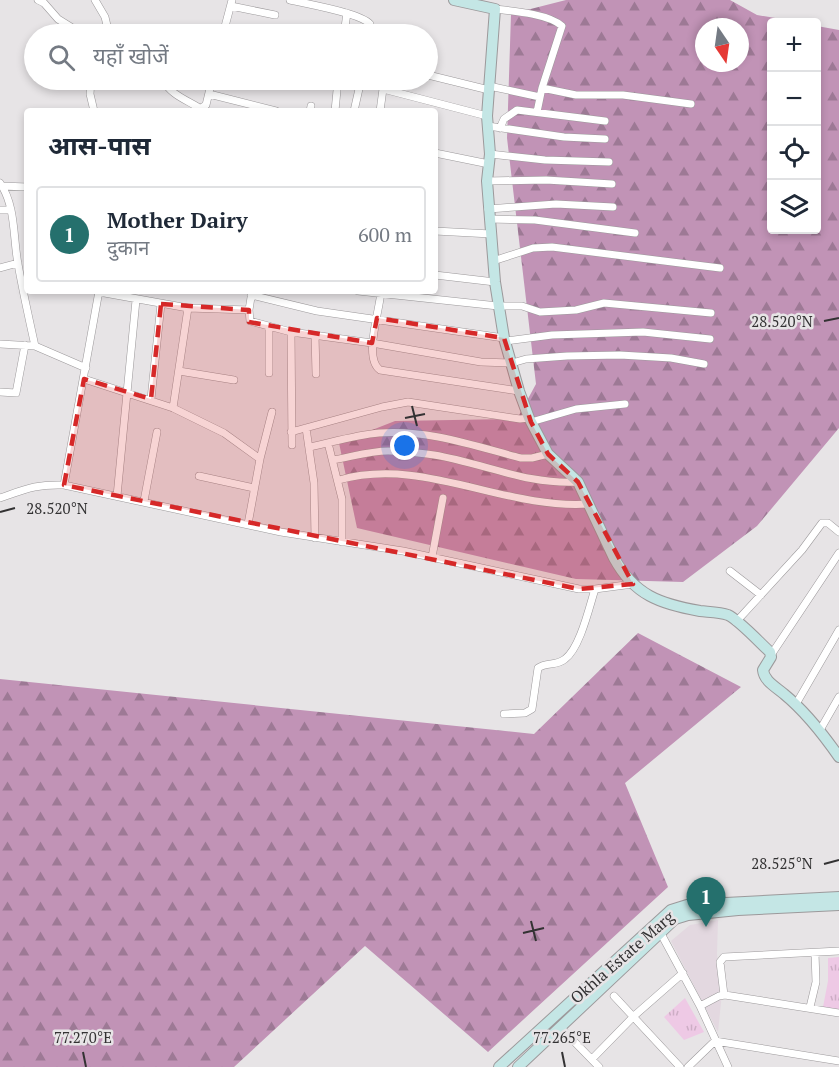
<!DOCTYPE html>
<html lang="hi">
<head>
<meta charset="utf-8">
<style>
	body { margin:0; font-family:"PT Serif","Noto Sans Devanagari",serif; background:#f6f6f7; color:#1f2937 }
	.controls { position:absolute; right:18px; top:18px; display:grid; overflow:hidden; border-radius:6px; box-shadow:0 3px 9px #0003 }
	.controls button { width:54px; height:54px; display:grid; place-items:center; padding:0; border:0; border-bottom:2px solid #e0e1e3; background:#fff; color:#1f2937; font:30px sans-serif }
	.compass { position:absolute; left:695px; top:18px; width:54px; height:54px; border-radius:50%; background:#fff; box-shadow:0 3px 9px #0003; rotate:167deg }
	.you { position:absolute; left:405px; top:446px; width:21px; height:21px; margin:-15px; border:4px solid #fff; border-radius:50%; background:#1a73e8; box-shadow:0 0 0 9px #1a73e833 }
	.badge { display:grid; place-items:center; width:39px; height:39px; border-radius:50%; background:#25706d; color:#fff; font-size:20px; font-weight:700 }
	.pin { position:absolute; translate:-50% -50px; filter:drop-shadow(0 2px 3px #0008) }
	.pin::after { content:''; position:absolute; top:32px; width:21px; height:18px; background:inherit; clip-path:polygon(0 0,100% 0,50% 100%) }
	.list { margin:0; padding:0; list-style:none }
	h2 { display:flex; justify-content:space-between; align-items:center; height:78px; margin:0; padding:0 24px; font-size:26px }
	h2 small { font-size:20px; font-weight:400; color:#747a83 }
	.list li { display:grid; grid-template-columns:39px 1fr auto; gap:18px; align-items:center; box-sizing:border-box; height:96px; margin:0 12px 12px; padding:0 12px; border:2px solid #e0e1e3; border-radius:6px }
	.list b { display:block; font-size:22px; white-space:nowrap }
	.list p { margin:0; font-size:20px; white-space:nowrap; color:#747a83 }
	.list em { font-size:20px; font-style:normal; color:#747a83 }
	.icon { flex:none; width:33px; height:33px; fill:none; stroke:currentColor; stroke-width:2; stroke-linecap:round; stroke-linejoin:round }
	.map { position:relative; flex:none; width:839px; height:1067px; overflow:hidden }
	.search { position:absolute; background:#fff; box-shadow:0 3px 9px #0003; left:24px; top:24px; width:414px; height:66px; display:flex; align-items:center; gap:15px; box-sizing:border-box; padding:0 21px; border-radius:33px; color:#747a83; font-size:22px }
	.panel { position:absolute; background:#fff; box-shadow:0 3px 9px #0003; left:24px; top:108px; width:414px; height:186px; border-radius:6px }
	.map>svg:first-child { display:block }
	.built { fill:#e3d8e0 }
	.forest { fill:url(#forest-firs); fill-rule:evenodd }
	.park { fill:url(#park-tufts) }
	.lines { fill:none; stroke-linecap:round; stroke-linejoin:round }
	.street-casing { stroke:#9c999b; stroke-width:8 }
	.secondary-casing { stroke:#9c999b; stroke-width:12 }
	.street { stroke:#fff; stroke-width:7 }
	.secondary { stroke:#c4e6e5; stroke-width:10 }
	.marked { fill:#d62828; fill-opacity:0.2; stroke:#d62828; stroke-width:4.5; stroke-dasharray:12 8; stroke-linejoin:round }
	.ticks { fill:none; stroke:#333233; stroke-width:2 }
	.labels { text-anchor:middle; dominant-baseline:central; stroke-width:5; stroke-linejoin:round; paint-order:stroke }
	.street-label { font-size:16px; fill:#333233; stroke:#e7e4e6 }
	.ticks-label { font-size:15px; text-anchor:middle; fill:#333233; stroke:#e7e4e6; stroke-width:5; stroke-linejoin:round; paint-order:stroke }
</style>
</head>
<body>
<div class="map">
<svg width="839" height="1067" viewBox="0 0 839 1067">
	<defs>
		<pattern id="forest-firs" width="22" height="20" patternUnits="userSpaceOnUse" patternTransform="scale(1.5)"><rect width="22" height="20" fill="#c193b6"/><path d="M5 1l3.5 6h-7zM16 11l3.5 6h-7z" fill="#9d7995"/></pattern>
		<pattern id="park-tufts" width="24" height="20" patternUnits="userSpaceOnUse" patternTransform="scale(1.5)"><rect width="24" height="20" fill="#eec9e5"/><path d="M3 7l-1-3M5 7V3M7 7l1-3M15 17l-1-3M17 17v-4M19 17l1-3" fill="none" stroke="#cdadc5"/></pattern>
	</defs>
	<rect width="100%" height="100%" fill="#e7e4e6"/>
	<path class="built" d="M718 920 717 954 722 993 718 1032 671 941 690 925Z"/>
	<path class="forest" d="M566 0H730L757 15 799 22H772V230H816L817 26 839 30V428L757 526 683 582 576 579 357 528 339 443 395 421 517 419 536 384 507 138 511 14ZM704 27H740V63H704Z
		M638 633 741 687 625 783 668 887 488 1052 365 946 234 1067H0V679L534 734Z"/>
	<path class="park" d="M839 957V1010L823 1007 828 981V958Z
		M685 998 704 1032 684 1040 664 1017Z"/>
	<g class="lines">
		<defs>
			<path id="street" d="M38 0 44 3 58 19 82 34
				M95 0 105 17 109 34
				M290 0C307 4 361 13 370 24L368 34
				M231 6 275 15
				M495 9C513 11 549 14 562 26L542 88 537 112
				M223 34 232 0
				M344 34 347 13
				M428 75 489 90
				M91 80 90 94 94 111
				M163 80C171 96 190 101 204 111
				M489 86 540 97
				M542 88 576 95H623L691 104
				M209 94 276 111
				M201 108 206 105 212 80
				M310 111 311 106
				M335 111 338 80
				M354 111 361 80
				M380 111 383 89 487 116
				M488 126 564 137 605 139
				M500 128 504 119 517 110 605 121
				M435 153 489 164
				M490 154 545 160 609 162
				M487 181 546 180 612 184
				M0 183C16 206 13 238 18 264 23 292 29 319 35 346
				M2 186 27 187
				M488 209 556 204 613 207
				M0 210H10
				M489 219 535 220 635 233
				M435 231 491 234
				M493 261 533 248 552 247 720 268
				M0 268 18 263
				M435 275 495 282
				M252 291 249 310 250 321 291 332 372 343 481 362 512 363 526 359 567 356 620 355 671 358 704 364
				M358 291 498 306H522L540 312 576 310 604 303 711 313
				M381 291C380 310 363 358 380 370L519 391
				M99 292 188 308 249 310
				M251 295 317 311 504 338
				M291 332 292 445
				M315 335 316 374
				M506 341 552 335 643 332 710 339
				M0 344 35 346 86 368
				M179 371 234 380
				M269 373V326
				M84 379 173 408 224 433 260 459
				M0 392 16 393 25 345
				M151 399 161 304
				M173 408 188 308
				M531 422 576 409 625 404
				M306 428 314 483 315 538
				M291 432 382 407 408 402 520 419 529 418
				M328 443 342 499V542
				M310 447C333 442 356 435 379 433 427 429 475 446 521 458H532L548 454
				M333 460C351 457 370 451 388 451 402 451 419 453 434 455 483 463 527 485 578 482
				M199 476 254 488
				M339 480C423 456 504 510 589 504
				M64 485 99 291
				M117 496 136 300
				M0 498C26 489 36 484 64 485L281 532 403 551 579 589H595L633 584
				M144 501 157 432
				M248 524 260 459 272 412
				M432 557 443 498
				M730 571 761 595
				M736 622 802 550 822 523H828L839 532
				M771 655 839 553
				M796 704 839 630
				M504 714 525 713 532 709 538 668C546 662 557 666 565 659 580 648 589 608 595 589
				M820 730 839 697
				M659 930 700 1006 728 1067
				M724 995 720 962 724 957 839 951
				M614 996 680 1067
				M700 1006 719 996 725 995 839 1013
				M810 1007 816 982 815 953
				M560 1027 599 1067
				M592 1059 634 1016 683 973
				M688 1067 715 1041 839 1061"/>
			<path id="secondary" d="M454 0 495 9 487 116 490 154 487 181 495 282 504 338 519 391 529 418 548 454 578 482 614 558C634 595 660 604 700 611 709 612 720 612 728 615 739 620 760 643 770 652L771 657 763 670C764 681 776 687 784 694 806 712 823 734 839 757
				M499 1067 671 910 687 905 839 897
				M518 1067 675 919 688 915 738 910 839 905"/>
		</defs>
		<use href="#street" class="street-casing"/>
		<use href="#secondary" class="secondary-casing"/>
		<use href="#street" class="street"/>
		<use href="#secondary" class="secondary"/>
	</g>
	<path class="marked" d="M161 304 249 310V322L372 343 377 318 504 338 531 422 548 454 578 482 633 584 579 589 64 485 84 379 151 399Z"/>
	<path class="ticks" d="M824 321 839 318M412 406 417 426M405 418 425 414M0 512 15 508M824 864 839 860M531 921 536 941M523 933 544 928M83 1052 86 1067M562 1052 565 1067"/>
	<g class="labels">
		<g class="street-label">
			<text transform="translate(622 957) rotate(-41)">Okhla Estate Marg</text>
		</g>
	</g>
	<g class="ticks-label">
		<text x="782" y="327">28.520°N</text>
		<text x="57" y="514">28.520°N</text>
		<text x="782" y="869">28.525°N</text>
		<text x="83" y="1043">77.270°E</text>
		<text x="562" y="1043">77.265°E</text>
	</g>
</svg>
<div class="controls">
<button>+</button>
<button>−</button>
<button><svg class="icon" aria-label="locate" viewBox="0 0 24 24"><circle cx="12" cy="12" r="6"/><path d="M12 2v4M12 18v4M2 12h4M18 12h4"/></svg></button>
<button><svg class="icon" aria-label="layers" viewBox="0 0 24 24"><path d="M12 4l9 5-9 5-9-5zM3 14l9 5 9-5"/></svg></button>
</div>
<svg class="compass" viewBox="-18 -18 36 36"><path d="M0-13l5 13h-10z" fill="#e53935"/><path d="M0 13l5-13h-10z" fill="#747a83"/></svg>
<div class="you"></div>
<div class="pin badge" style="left:706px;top:927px">1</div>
<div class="search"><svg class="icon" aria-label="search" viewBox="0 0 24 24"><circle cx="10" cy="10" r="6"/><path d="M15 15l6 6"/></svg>यहाँ खोजें</div>
<section class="panel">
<h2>आस-पास<small></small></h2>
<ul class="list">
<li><span class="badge">1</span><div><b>Mother Dairy</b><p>दुकान</p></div><em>600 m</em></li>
</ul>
</section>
</div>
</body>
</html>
